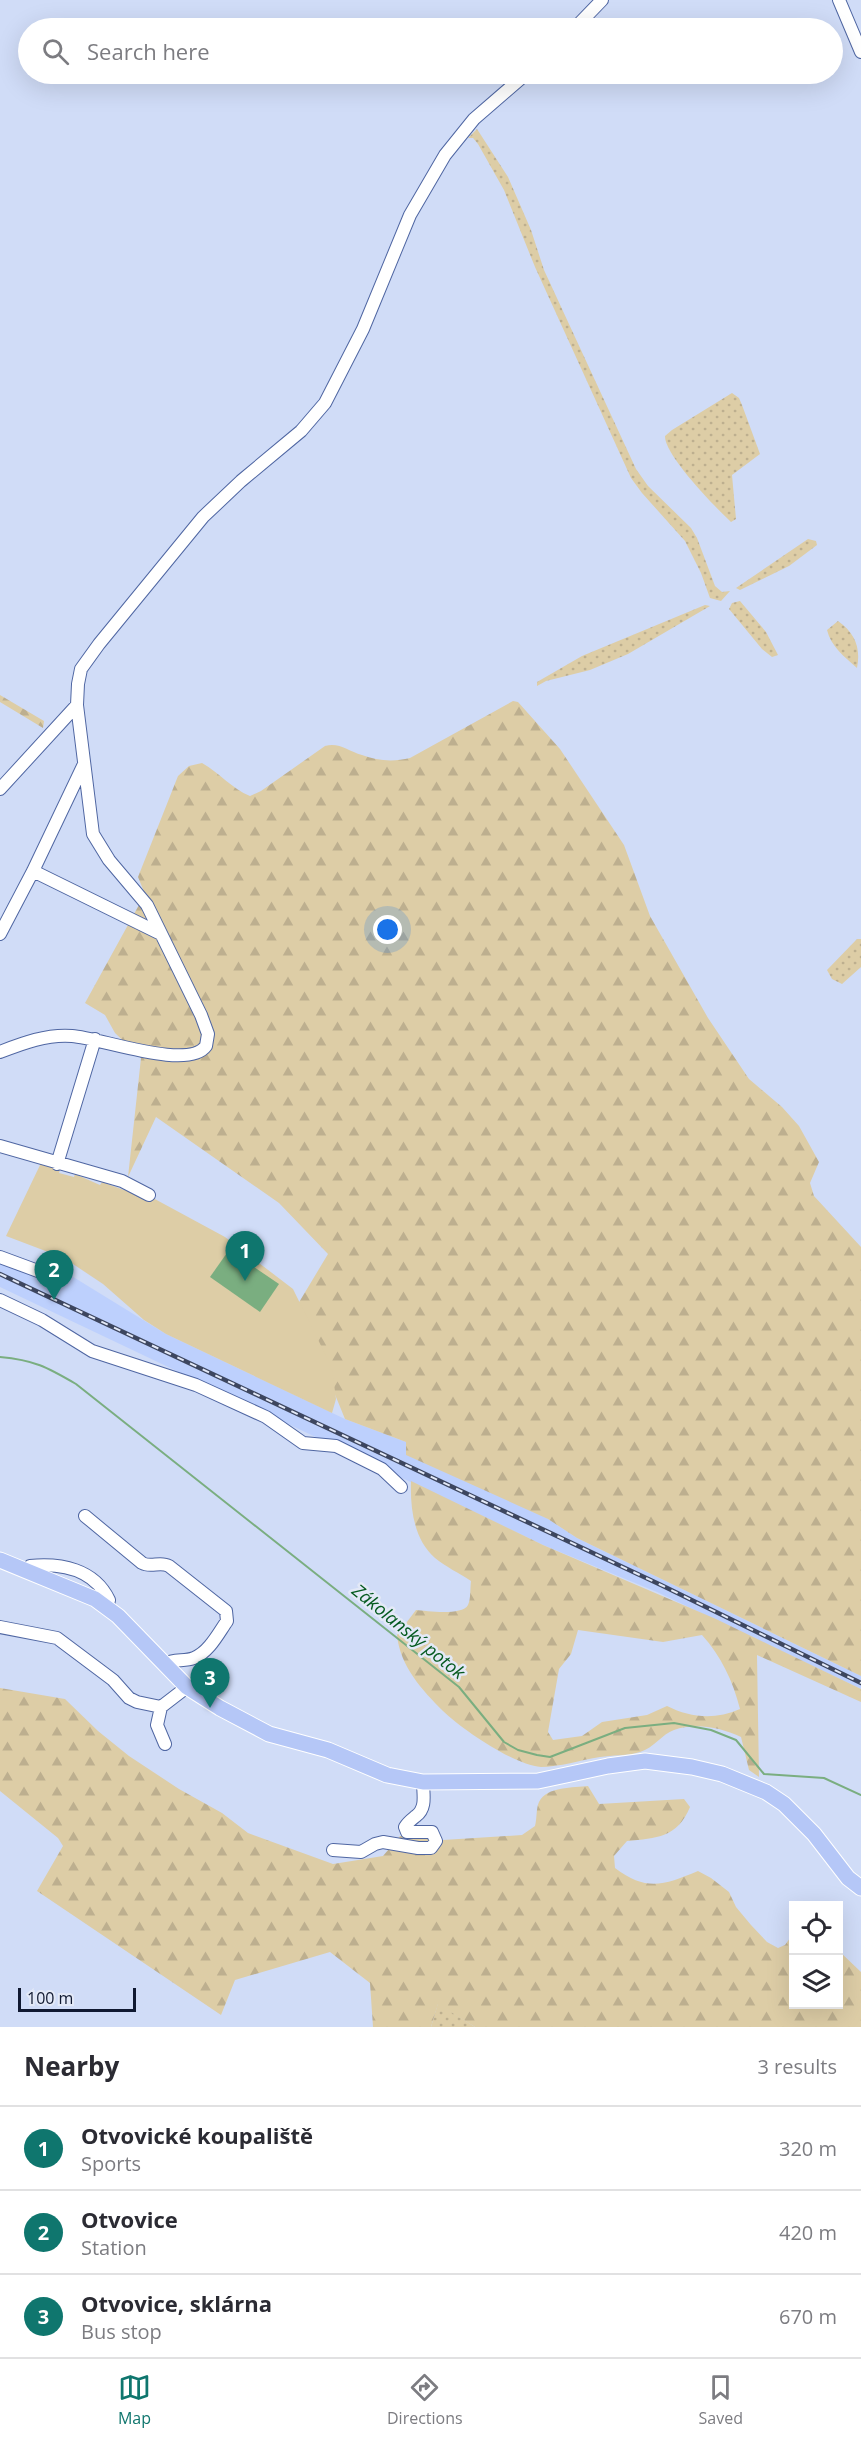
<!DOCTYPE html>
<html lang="en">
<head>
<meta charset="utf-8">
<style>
	body { margin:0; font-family:"Open Sans",sans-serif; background:#f2f2f3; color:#2b2b33 }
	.controls { position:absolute; right:18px; bottom:18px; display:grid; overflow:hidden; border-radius:0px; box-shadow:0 6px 24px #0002 }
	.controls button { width:54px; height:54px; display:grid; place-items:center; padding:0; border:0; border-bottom:2px solid #e1e1e2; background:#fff; color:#2b2b33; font:30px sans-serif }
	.scale { position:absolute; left:18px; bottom:15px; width:118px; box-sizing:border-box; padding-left:6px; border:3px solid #101931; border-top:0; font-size:16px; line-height:21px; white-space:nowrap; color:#101931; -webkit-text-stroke:4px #e3e9f7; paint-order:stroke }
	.you { position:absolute; left:388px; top:930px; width:21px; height:21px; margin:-15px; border:4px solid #fff; border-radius:50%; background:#1a73e8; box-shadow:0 0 0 9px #1a73e833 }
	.badge { display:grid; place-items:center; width:39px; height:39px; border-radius:50%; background:#0f766e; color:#fff; font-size:20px; font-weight:700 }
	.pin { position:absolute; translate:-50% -50px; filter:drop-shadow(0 2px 3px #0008) }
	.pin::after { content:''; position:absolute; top:32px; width:21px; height:18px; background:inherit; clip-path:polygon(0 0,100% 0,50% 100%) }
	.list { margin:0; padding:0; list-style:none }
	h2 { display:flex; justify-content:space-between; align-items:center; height:78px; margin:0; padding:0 24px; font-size:26px }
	h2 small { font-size:20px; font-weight:400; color:#7c7c81 }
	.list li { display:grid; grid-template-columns:39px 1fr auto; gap:18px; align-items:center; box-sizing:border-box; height:84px; padding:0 24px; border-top:2px solid #e1e1e2 }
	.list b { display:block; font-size:22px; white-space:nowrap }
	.list p { margin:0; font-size:20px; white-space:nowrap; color:#7c7c81 }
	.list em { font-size:20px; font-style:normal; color:#7c7c81 }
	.icon { flex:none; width:33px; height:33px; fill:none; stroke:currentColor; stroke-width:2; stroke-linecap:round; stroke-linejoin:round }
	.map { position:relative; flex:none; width:861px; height:2027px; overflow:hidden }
	.search { position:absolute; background:#fff; box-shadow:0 6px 24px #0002; left:18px; right:18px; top:18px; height:66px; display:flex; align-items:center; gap:15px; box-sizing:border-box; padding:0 21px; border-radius:33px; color:#7c7c81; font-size:22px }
	.sheet { height:330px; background:#fff }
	nav { display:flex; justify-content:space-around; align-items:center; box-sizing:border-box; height:84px; border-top:2px solid #e1e1e2; background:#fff; font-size:16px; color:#7c7c81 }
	nav a { display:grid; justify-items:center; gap:3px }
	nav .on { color:#0f766e }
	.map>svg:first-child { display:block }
	.built { fill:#bdd0fd }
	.grass { fill:url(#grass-dots) }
	.forest { fill:url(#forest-firs); fill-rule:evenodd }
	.park { fill:#ddcda6 }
	.water { fill:#7aae80 }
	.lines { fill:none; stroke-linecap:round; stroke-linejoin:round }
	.stream { stroke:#7aae80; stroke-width:2 }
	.minor-casing { stroke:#4f66a2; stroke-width:14 }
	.major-casing { stroke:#fff; stroke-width:17 }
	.minor { stroke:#fff; stroke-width:12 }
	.major { stroke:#b5c7f7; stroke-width:15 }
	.rail-casing { stroke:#3d465f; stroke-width:4.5 }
	.rail { stroke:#e3e9f7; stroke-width:2; stroke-dasharray:7; stroke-linecap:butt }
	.labels { text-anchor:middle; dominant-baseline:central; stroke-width:5; stroke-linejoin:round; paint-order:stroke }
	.water-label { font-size:18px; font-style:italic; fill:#055a1f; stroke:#e3e9f7 }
</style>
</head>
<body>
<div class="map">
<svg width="861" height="2027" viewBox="0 0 861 2027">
	<defs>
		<pattern id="grass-dots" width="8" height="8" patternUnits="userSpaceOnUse" patternTransform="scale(1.5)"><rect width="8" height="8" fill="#ddcda6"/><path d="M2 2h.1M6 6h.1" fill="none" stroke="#bdaf8f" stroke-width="1.8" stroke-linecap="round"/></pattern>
		<pattern id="forest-firs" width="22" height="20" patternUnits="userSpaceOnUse" patternTransform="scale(1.5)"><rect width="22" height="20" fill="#ddcda6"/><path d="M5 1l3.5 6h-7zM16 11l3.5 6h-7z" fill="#bdaf8f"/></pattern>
	</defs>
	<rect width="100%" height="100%" fill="#d0dcf7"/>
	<path class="built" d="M0 1250 70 1275 166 1334 345 1419 406 1442 548 1519 577 1538 861 1676V1689L657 1592 543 1545 0 1287Z"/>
	<path class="grass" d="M477 129 508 177 531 230 544 270 636 469 648 486 691 528 697 538 715 586 722 592 730 591 721 601 710 598 701 573 685 541 642 493 631 478 535 267 504 190 478 144 473 138H468Z
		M732 393 739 398 742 405 760 454 732 475 736 519 731 522C716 508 664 455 665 436L672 430Z
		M808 539 816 541 817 545 789 566 740 590 736 588Z
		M740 601 766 632 778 655 772 657 762 649 729 609 732 603Z
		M705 605 710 606 628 654 590 670 546 681 537 686V682L582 656Z
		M838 621C855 633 861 648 857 668 845 657 831 647 827 630Z
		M857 939H861V967L842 984 832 979 827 970Z
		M438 2003 475 2027H431Z"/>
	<path class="forest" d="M0 695 44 721 43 728 0 702Z
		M513 701 518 702 560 749 624 845 650 916 708 1018 749 1079 782 1107 799 1126 819 1162 810 1183 814 1196 861 1247V1676L577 1538 548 1519 406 1455V1442L345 1419 298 1304 328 1254 279 1203 156 1117 128 1177 141 1058 115 1033 105 1015 85 1003 145 894 138 877 178 776 189 766 202 763C220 773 232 789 250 796L261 791 325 746C339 742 348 751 362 755 377 761 394 762 410 758Z
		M411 1481 543 1545 716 1619 861 1689V1702L757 1655 759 1777 749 1770 741 1737C722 1728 695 1722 674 1730 662 1734 654 1748 640 1752 628 1756 612 1755 600 1757 581 1760 559 1767 541 1767 514 1765 463 1730 443 1711 422 1690 400 1666 397 1635L416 1610C427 1611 462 1616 468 1605 471 1599 470 1588 471 1581 459 1573 446 1567 435 1558 414 1540 410 1508 411 1481ZM578 1630 663 1642 702 1635C721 1656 733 1681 740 1709 715 1720 691 1718 667 1706L647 1715 602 1722 582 1736 553 1740 548 1732 559 1669 571 1654Z
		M0 1688 65 1699 98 1731 129 1756 179 1789 222 1813 248 1833 333 1864 383 1856 400 1836 443 1840 522 1835 535 1826C537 1819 536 1808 539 1802 547 1786 574 1788 588 1786L599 1804 684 1799 690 1807C677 1838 657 1838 627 1841L614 1856 615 1868C647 1892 664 1885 698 1871L711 1878 729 1892 736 1907 751 1925 767 1942 778 1948 785 1945 793 1934 794 2004H838L839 1951 861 1972V2027H475L438 2004 431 2027H373L370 1983 330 1952 235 1980 221 2015 37 1891 63 1846 58 1838 0 1791Z"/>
	<path class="park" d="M41 1163 60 1170 59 1173 74 1177 75 1174 100 1185 102 1182 124 1190V1186L140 1191 225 1237 293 1289 332 1368 336 1399 332 1413 166 1334 144 1320 103 1284 64 1258 6 1236Z"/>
	<path class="water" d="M229 1250 279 1284 260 1312 210 1277Z"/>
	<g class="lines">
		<path class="stream" d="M0 1357C34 1360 47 1367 76 1384L459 1687 504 1742 518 1750 537 1755 550 1757 625 1728 674 1723 711 1730 736 1740 764 1774 824 1778 861 1795"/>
		<defs>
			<path id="minor" d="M839 0 861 52
				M575 28 602 0
				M0 789 77 705
				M33 871 161 934
				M0 934 33 871 84 764
				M0 1052C23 1043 47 1034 72 1036 101 1038 188 1071 206 1046L208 1034 201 1015 147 905 109 860 93 834 77 705 78 684 81 669 99 644 203 517 241 481 301 431 325 403 363 329 410 215 445 155 474 119 526 74
				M0 1146 122 1181 149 1195
				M57 1164 95 1039
				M0 1257 46 1274
				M0 1300 42 1320 92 1351 196 1385 266 1417 303 1443 336 1446 382 1469 401 1487
				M85 1516 142 1563C151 1568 160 1561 169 1566L226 1611 227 1621C218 1634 209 1652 194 1658 184 1662 174 1658 165 1664
				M30 1566C61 1563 94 1569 109 1600L107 1608
				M0 1627 57 1638 113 1680 129 1698 137 1702 161 1707 187 1687
				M161 1707 157 1725 165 1744
				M333 1850 361 1852 375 1844 383 1842 418 1848H431L436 1841 432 1832H407L405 1827C408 1822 411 1820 416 1816 427 1808 423 1794 423 1782"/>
			<path id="major" d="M0 1560 95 1599 118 1616 187 1687 220 1708 269 1734 328 1750 387 1775 423 1782 538 1781 608 1766 645 1761 692 1767 722 1774 766 1792 784 1804 814 1834 848 1878 861 1888"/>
		</defs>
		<use href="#minor" class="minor-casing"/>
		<use href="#major" class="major-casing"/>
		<use href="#minor" class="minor"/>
		<use href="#major" class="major"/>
		<defs>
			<path id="rail" d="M0 1274 661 1585 861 1683"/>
		</defs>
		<use href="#rail" class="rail-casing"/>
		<use href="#rail" class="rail"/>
	</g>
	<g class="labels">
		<g class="water-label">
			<text transform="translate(409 1631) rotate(39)">Zákolanský potok</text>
		</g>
	</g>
</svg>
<div class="controls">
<button><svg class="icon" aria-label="locate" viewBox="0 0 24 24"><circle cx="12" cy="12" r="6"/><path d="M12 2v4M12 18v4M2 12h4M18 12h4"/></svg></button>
<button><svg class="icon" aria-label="layers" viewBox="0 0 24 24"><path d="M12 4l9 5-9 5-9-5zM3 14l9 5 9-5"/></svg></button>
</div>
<div class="scale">100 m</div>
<div class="you"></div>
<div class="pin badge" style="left:245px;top:1281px">1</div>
<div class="pin badge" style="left:54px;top:1300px">2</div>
<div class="pin badge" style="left:210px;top:1708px">3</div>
<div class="search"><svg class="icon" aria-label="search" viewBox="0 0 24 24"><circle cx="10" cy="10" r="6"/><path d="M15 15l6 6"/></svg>Search here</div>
</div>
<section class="sheet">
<h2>Nearby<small>3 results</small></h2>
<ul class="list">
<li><span class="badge">1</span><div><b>Otvovické koupaliště</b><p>Sports</p></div><em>320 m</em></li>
<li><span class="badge">2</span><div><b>Otvovice</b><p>Station</p></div><em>420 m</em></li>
<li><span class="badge">3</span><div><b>Otvovice, sklárna</b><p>Bus stop</p></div><em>670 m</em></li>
</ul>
</section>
<nav>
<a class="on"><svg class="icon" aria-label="map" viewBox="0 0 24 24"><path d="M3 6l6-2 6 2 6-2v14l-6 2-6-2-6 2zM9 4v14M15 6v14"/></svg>Map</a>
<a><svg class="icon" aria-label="directions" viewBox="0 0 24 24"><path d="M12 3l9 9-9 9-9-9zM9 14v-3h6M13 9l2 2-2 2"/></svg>Directions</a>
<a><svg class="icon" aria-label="saved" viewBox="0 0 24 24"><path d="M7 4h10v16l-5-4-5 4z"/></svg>Saved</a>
</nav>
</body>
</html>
